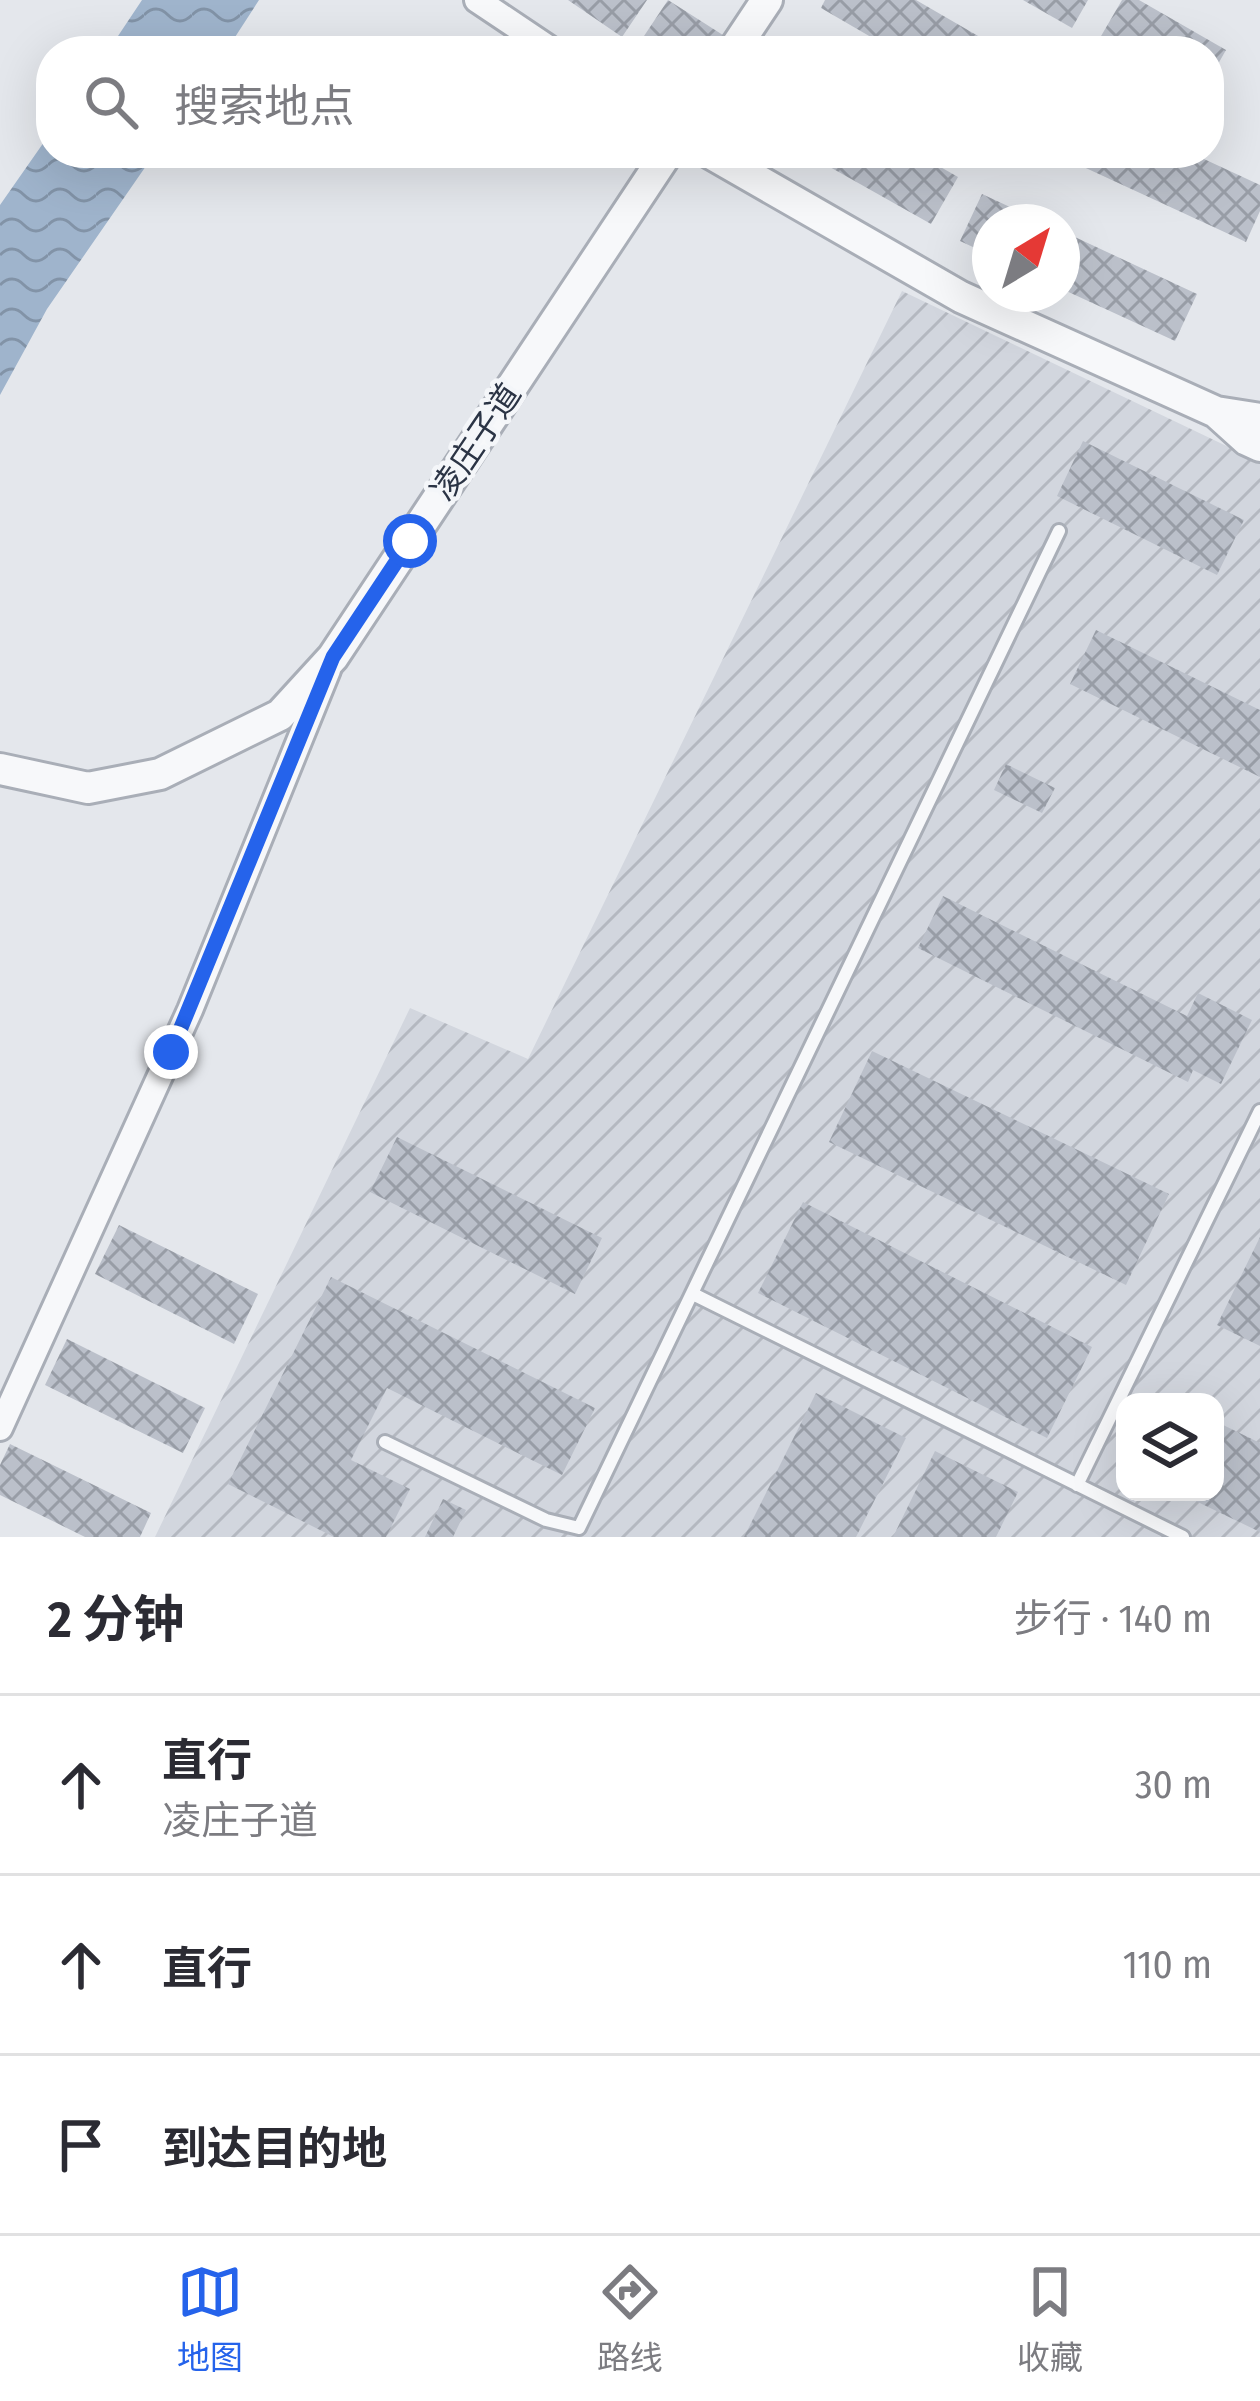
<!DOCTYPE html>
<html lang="zh">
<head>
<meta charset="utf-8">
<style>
	body { margin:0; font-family:"Fira Sans Condensed","Noto Sans SC",sans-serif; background:#f2f2f3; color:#2b2b33 }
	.controls { position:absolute; right:36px; bottom:36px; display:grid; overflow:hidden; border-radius:24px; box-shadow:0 12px 48px #0002 }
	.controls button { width:108px; height:108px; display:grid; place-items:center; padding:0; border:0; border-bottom:3px solid #e1e1e2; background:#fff; color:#2b2b33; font:60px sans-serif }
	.compass { position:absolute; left:972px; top:204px; width:108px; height:108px; border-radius:50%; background:#fff; box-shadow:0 12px 48px #0002; rotate:38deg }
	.stop { position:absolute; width:36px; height:36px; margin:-27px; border:9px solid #2563eb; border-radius:50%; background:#fff }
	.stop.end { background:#2563eb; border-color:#fff; box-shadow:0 3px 12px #0008 }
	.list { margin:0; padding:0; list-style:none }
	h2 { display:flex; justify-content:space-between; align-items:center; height:156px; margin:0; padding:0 48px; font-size:51px }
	h2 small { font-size:39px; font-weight:400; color:#7c7c81 }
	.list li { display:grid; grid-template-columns:78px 1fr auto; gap:36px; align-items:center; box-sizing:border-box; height:180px; padding:0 48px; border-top:3px solid #e1e1e2 }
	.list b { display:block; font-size:45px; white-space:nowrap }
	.list p { margin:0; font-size:39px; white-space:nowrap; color:#7c7c81 }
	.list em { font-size:39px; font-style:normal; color:#7c7c81 }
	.icon { flex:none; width:66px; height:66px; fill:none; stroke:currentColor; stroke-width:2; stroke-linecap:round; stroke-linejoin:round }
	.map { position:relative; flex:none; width:1260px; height:1537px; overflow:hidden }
	.search { position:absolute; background:#fff; box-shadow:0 12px 48px #0002; left:36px; right:36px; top:36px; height:132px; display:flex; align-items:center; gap:30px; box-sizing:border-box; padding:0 42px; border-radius:48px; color:#7c7c81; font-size:45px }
	.sheet { height:696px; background:#fff }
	nav { display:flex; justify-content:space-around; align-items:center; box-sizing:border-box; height:168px; border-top:3px solid #e1e1e2; background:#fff; font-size:33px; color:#7c7c81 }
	nav a { display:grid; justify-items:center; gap:6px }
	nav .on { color:#2563eb }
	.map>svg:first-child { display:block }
	.industrial { fill:url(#industrial-furrows); fill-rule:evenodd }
	.water { fill:url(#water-waves) }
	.building { fill:url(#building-cross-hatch) }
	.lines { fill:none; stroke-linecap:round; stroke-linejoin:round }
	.service-casing { stroke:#a9aeb7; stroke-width:18 }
	.minor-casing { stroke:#a9aeb7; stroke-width:30 }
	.tertiary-casing { stroke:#a9aeb7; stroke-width:36 }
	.service { stroke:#f7f8fa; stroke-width:12 }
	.minor { stroke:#f7f8fa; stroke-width:24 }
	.tertiary { stroke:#f7f8fa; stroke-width:30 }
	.route { stroke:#2563eb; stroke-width:15 }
	.labels { text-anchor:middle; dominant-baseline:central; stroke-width:9; stroke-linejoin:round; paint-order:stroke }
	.street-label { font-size:33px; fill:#2b3445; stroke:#f4f6f9 }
</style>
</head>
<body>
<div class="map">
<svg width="1260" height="1537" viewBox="0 0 1260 1537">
	<defs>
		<pattern id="industrial-furrows" width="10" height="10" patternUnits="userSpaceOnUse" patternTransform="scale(3)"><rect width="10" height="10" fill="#d2d6de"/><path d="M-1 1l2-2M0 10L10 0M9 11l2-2" fill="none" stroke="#b4b8c0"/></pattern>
		<pattern id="water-waves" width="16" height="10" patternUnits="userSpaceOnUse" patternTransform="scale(3)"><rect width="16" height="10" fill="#9fb4cc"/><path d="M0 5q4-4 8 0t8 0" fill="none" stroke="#8293a7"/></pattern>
		<pattern id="building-cross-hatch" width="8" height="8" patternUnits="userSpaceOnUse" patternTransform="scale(3)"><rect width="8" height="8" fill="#bbc0ca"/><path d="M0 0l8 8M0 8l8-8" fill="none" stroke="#989da6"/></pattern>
	</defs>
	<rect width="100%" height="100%" fill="#e4e7ec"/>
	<path class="industrial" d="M902 291 1260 462V1537H155L410 1008 528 1059ZM1125 1402H1215V1492H1125Z"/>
	<path class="water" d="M142 0H259L226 51H108Z
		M51 132V153H155L47 309 0 395V205Z"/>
	<path class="building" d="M568 0H647L622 37Z
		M668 0 726 37 717 51H634Z
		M825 0H916L1004 51H895L821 8Z
		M1023 0H1088L1072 28Z
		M1122 0H1139L1226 50 1209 80V51H1110L1097 43Z
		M805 153H916L958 177 931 224Z
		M1064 153H1191L1260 185V211L1246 242 1062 157Z
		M982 194 1042 222H990V255L960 241Z
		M1062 231 1197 294 1175 341 1062 289Z
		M1083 441 1244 520 1217 575 1057 496Z
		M1096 630 1260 710V777L1070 684Z
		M1006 764 1055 788 1042 813 994 790Z
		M943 896 1187 1016 1198 993 1252 1020 1221 1084 1193 1070 1188 1082 918 948Z
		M872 1051 1169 1194 1126 1285 829 1142Z
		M397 1137 602 1238 575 1294 370 1192Z
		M803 1202 1092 1347 1047 1438 758 1293Z
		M119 1225 258 1294 234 1344 95 1274Z
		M1260 1237V1346L1217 1325Z
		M331 1277 595 1408 562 1475 387 1388 351 1460 410 1489 386 1537H334L228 1484Z
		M67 1339 205 1408 183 1453 45 1385Z
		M816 1393 906 1438 856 1537H744Z
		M1215 1421 1260 1443V1532L1177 1492H1215Z
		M10 1444 151 1513 140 1537H85L0 1495V1465Z
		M935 1451 1018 1492 996 1537H893Z
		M443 1499 466 1510 453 1537H425Z"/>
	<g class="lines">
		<defs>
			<path id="service" d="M693 1294 1183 1537
				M385 1442 546 1520 579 1528 1059 531
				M1077 1485 1260 1111"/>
			<path id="minor" d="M477 0 553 51
				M0 1428 190 1010 328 670"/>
			<path id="tertiary" d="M733 51 767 0
				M710 153 961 297 1216 412 1260 419
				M1216 412 1247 440 1260 446
				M0 769 88 788 160 774 280 715 333 657 667 153"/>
		</defs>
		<use href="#service" class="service-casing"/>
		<use href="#minor" class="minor-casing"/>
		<use href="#tertiary" class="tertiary-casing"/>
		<use href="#service" class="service"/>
		<use href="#minor" class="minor"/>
		<use href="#tertiary" class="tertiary"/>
	</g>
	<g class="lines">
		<path class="route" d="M171 1052 333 657 410 541"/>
	</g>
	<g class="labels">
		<g class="street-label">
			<text transform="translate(476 442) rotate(-56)">凌庄子道</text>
		</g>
	</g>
</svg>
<div class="controls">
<button><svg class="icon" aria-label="layers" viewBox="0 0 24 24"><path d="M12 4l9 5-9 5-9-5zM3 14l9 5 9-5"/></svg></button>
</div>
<svg class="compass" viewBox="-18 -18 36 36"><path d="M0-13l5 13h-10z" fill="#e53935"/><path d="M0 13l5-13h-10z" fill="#7c7c81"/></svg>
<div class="stop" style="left:410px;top:541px"></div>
<div class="stop end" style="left:171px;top:1052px"></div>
<div class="search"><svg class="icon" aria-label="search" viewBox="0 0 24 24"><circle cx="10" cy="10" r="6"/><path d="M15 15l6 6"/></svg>搜索地点</div>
</div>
<section class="sheet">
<h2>2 分钟<small>步行 · 140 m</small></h2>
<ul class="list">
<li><svg class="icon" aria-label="ahead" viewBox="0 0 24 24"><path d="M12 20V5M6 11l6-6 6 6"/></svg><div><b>直行</b><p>凌庄子道</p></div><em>30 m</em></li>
<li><svg class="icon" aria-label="ahead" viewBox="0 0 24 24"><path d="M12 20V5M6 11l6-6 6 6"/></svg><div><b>直行</b></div><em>110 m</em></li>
<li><svg class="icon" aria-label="arrive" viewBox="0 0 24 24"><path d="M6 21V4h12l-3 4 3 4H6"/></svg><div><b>到达目的地</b></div></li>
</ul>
</section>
<nav>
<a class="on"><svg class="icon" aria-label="map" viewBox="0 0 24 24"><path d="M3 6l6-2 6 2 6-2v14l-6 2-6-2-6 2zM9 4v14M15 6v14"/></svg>地图</a>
<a><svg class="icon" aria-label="directions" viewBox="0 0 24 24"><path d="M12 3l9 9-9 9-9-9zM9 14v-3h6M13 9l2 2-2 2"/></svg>路线</a>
<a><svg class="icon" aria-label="saved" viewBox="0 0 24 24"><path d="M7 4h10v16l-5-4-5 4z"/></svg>收藏</a>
</nav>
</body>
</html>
